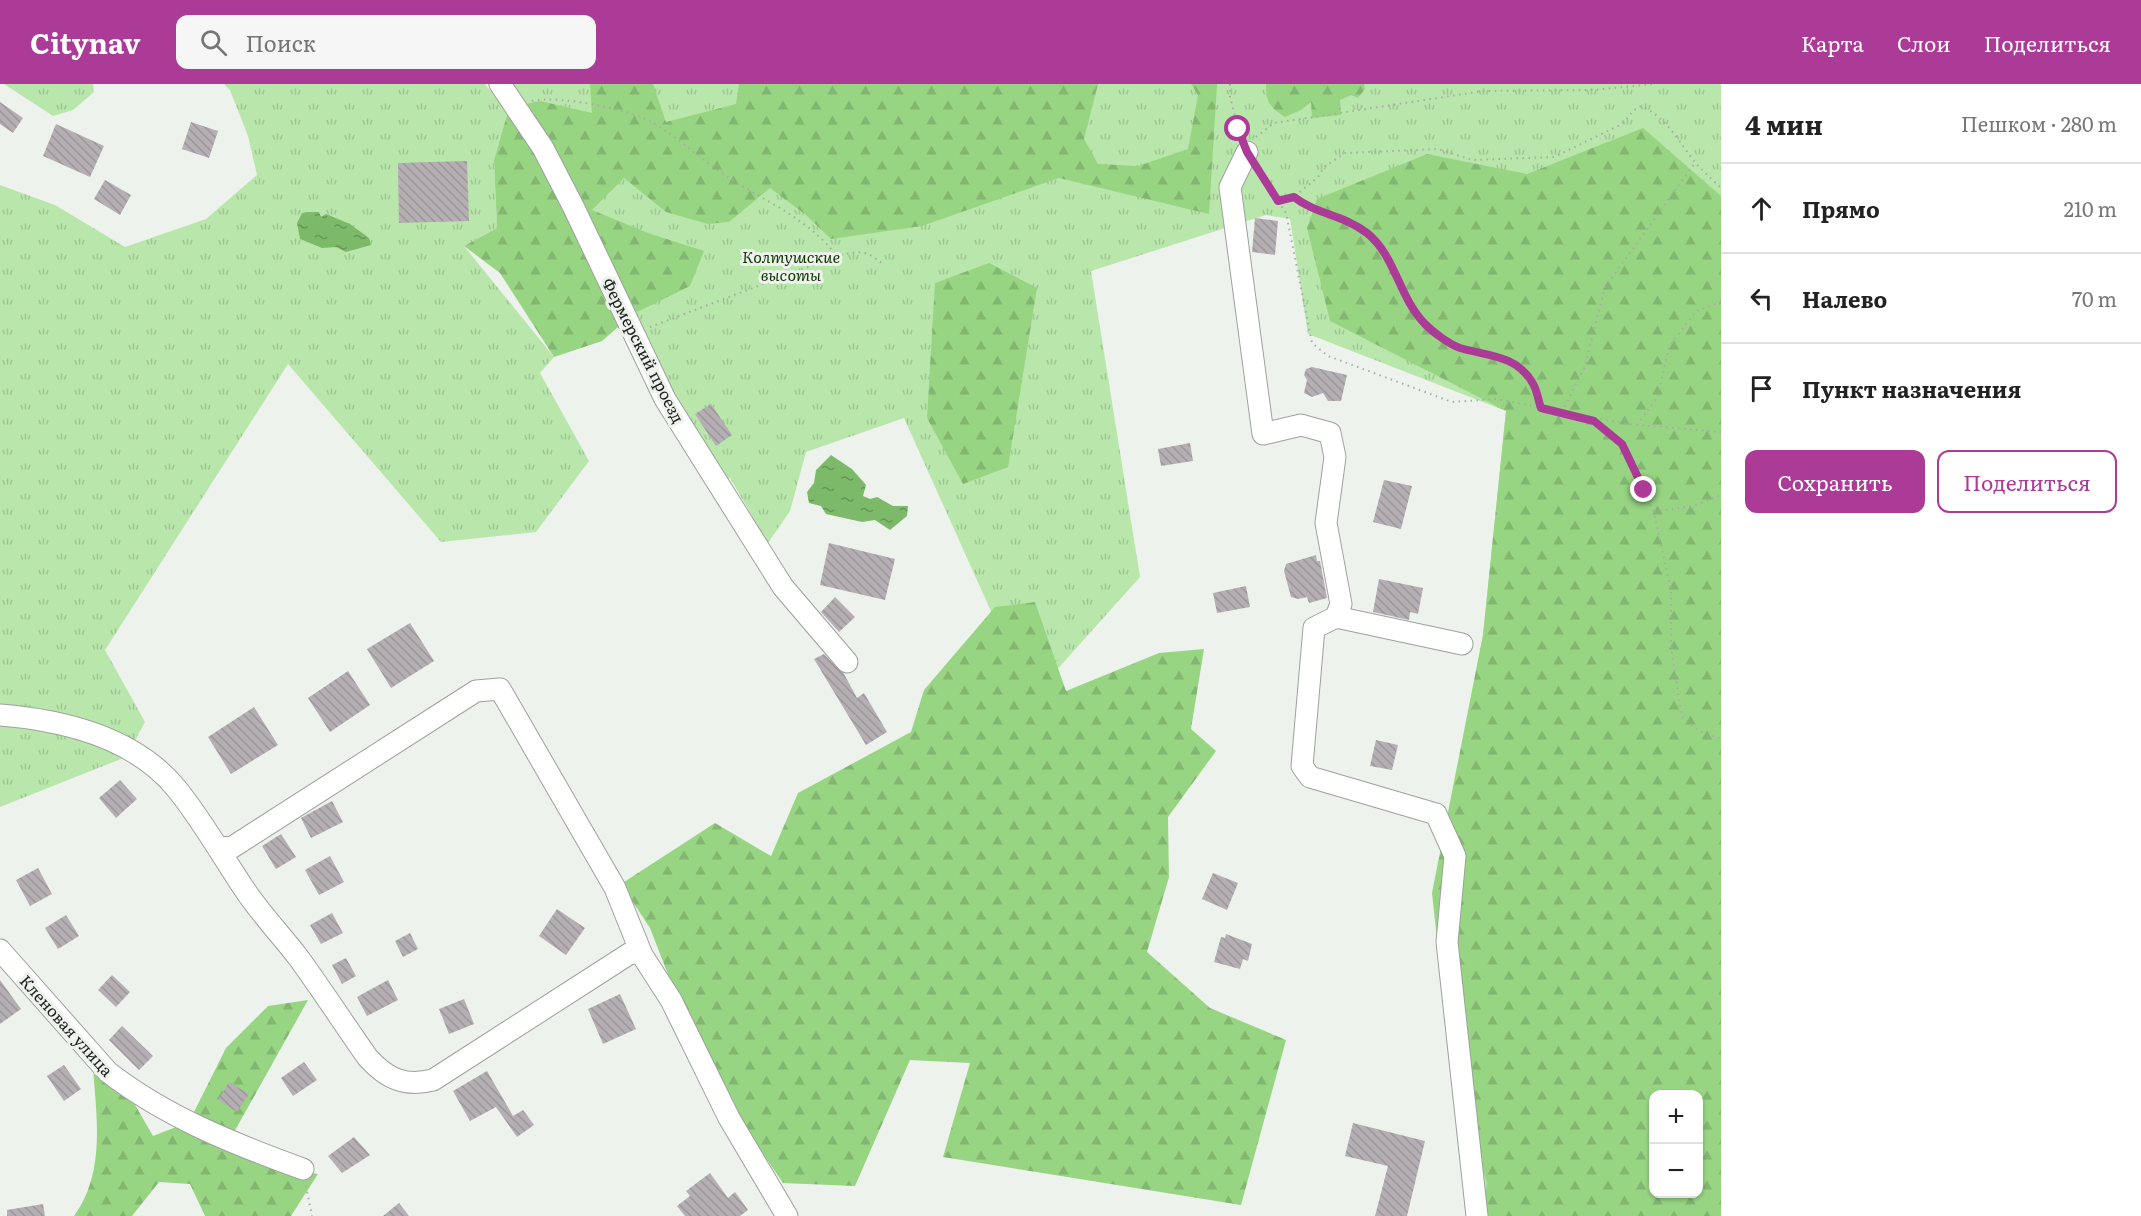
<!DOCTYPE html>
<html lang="ru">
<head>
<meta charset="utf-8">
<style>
	body { margin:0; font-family:Literata,serif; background:#f6f6f6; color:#222 }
	.controls { position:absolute; right:18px; bottom:18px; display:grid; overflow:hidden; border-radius:12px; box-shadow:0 2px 4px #0004 }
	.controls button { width:54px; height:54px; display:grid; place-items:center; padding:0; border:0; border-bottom:2px solid #e0e0e0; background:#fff; color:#222; font:30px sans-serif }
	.stop { position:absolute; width:18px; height:18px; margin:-14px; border:4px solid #ac3b97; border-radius:50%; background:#fff }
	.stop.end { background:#ac3b97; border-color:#fff; box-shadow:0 2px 6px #0008 }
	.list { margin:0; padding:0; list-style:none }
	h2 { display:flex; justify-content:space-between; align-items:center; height:78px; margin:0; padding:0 24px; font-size:26px }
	h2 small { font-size:20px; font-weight:400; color:#767676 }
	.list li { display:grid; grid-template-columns:39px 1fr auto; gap:18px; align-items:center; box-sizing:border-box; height:90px; padding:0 24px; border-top:2px solid #e0e0e0 }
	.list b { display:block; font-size:22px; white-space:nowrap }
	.list em { font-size:20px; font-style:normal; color:#767676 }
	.actions { display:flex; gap:12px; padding:18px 24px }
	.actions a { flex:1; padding:14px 0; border:2px solid #ac3b97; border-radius:12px; text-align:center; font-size:21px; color:#ac3b97 }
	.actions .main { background:#ac3b97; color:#fff }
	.icon { flex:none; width:33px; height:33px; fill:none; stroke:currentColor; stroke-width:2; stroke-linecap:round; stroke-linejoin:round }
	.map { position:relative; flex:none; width:1721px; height:1132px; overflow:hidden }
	header { display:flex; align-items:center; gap:36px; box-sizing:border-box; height:84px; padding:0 30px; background:#ac3b97; color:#fff }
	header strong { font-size:28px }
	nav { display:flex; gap:33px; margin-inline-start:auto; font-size:21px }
	.search { width:420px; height:54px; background:#f6f6f6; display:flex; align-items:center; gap:15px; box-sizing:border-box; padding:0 21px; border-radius:12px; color:#767676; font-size:22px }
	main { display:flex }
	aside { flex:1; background:#fff }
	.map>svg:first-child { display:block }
	.grass { fill:url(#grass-tufts); fill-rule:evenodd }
	.forest { fill:url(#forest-firs); fill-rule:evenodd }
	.water { fill:url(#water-ripples) }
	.building { fill:url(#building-back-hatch) }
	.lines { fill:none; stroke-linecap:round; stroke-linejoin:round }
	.minor-casing { stroke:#9da19c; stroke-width:23 }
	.path { stroke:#a7aba7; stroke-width:2; stroke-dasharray:1.5 4.5; stroke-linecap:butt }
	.minor { stroke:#fff; stroke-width:21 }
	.route { stroke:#ac3b97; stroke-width:8 }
	.labels { text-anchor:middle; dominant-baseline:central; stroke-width:6; stroke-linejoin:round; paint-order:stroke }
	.park-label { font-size:16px; font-style:italic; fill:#0f3700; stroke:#eef2ed }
	.street-label { font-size:16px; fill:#1b1d1b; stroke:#eef2ed }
</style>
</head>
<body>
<header>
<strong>Citynav</strong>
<div class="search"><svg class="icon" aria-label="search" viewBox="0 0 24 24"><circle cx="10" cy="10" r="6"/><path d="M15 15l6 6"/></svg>Поиск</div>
<nav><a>Карта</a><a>Слои</a><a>Поделиться</a></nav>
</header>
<main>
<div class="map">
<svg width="1721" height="1132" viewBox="0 0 1721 1132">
	<defs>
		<pattern id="grass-tufts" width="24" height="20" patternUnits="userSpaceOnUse" patternTransform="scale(1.5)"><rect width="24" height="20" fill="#b9e6ab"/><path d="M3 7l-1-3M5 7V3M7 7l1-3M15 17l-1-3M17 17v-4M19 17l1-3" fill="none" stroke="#9ec593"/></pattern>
		<pattern id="forest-firs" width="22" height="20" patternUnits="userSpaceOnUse" patternTransform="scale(1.5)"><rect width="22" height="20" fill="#97d583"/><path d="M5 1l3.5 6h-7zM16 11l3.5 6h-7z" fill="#82b671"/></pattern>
		<pattern id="water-ripples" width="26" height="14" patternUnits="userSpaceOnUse" patternTransform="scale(1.5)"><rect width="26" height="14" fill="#7cb969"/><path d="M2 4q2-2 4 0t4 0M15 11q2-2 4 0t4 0" fill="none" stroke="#659656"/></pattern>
		<pattern id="building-back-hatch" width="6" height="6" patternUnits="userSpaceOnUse" patternTransform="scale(1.5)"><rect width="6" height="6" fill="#b5afb3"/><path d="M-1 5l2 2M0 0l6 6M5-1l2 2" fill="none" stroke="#9b9699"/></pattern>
	</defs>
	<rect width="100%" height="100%" fill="#eef2ed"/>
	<path class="grass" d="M4 0H93L94 8 73 26 53 32Z
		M224 0H485L500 20 488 0H1721V1132H1484L1472 1044 1439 886 1434 808 1483 551 1506 327 1308 250 1290 135 1266 131 1091 187 1140 493 1045 599 1026 605 904 334 806 368 790 427 768 459 730 394 708 401 656 322 592 181 494 77 497 144 464 162 554 273 540 289 589 377 536 448 441 458 288 280 105 566 145 638 126 673 0 723V101L55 121 125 163 206 135 257 91 248 52 230 6ZM1654 1010H1698V1110H1654Z"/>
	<path class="forest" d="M590 0H653L666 38 736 20 739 0H1098L1084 55 1098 80 1138 82 1188 65 1198 11 1191 0H1217L1209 130 1059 94 922 142 831 155 806 131 770 104 729 138 708 140 666 128 624 94 592 126 648 149 704 167 690 202 633 230 602 257 554 273 500 189 464 162 497 144 494 77 509 24 540 17 592 29Z
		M1266 0H1364L1365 5 1358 14 1351 11 1340 16 1341 31 1312 34 1311 18 1301 26 1285 33C1269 23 1266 18 1266 0Z
		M1643 44 1721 112V1132H1482L1487 1099 1449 965 1432 809 1483 551 1506 327 1330 237 1307 144 1317 115 1427 70 1527 90ZM1654 1010H1698V1110H1654Z
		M989 179 1037 204 1008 383 963 400 927 334 935 199Z
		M1035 518 1066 607 1159 569 1204 565 1191 645 1216 667 1168 733 1169 793 1147 868 1210 924 1286 956 1241 1121 943 1073 970 979 910 976 855 1102 783 1099 704 983 650 844 621 800 715 739 771 772 798 709 911 648 924 606 995 523Z
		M308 916 233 1050 288 1085 318 1090 291 1132H205L190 1100 159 1098 132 1132H74C105 1090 97 1034 93 986L124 1002 153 1052 189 1038 226 964 268 922Z"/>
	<path class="water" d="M307 128H319L321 133 326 130 350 140 369 154 371 161 346 168 336 163 322 164 300 155 297 139 302 129Z
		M831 371 852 385 866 401 863 412 870 415 877 413 893 422H908L907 432 890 446 875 436 862 438 826 430 821 422 809 419 807 408 814 399 816 386Z"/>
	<path class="building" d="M0 18 23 34 13 49 0 40Z
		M191 38 218 47 209 74 182 65Z
		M56 40 104 62 90 93 43 72Z
		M467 77 469 137 399 139 398 79Z
		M105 96 131 111 120 131 94 115Z
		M1255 134 1278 137 1275 171 1252 168Z
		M1312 283 1347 291 1341 317H1328L1323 309 1312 313 1304 309 1307 296 1304 291 1306 285Z
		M711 320 732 351 716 362 695 330Z
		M1190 359 1193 377 1161 382 1158 365Z
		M1384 396 1412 402 1401 445 1373 438Z
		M829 459 895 475 885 516 820 501Z
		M1316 471 1317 477H1320L1327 514 1309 519 1307 513 1298 515 1291 513 1284 487 1286 480Z
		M1379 495 1423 504 1418 530 1410 528 1409 536 1373 528Z
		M1246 502 1250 523 1217 529 1213 509Z
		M835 513 855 533 839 548 821 528Z
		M410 539 434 577 391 604 367 565Z
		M824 570 844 590 857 614 864 609 887 648 866 661 814 575Z
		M348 587 370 621 330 648 308 614Z
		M254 623 278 661 231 690 208 653Z
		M1376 656 1398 661 1392 686 1370 682Z
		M120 696 137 715 116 734 99 714Z
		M332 717 343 738 311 754 301 734Z
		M281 750 296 773 276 785 262 762Z
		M330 772 344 798 319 811 305 786Z
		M38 784 52 810 30 822 16 796Z
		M1213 789 1238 799 1227 826 1202 815Z
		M557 825 585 844 566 871 539 852Z
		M332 829 343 849 321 860 310 841Z
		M66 831 79 852 58 865 45 844Z
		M410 849 418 865 403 873 395 857Z
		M1226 850 1252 860 1248 877 1243 875 1240 885 1214 878 1221 853 1225 854Z
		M346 874 356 892 342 900 332 881Z
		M112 891 130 908 116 923 98 906Z
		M0 896 21 925 0 940Z
		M388 896 398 916 367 932 357 913Z
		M620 910 636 945 603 960 588 925Z
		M464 915 474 940 449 950 439 925Z
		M122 942 153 972 139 986 109 956Z
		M304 978 317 996 293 1012 281 994Z
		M64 981 81 1005 64 1017 47 992Z
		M487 987 513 1032 523 1026 534 1041 517 1053 496 1023 470 1037 453 1007Z
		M229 998 249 1010 237 1028 218 1016Z
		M1353 1039 1425 1057 1407 1132H1375L1388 1082 1345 1072Z
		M354 1053 370 1071 342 1089 328 1072Z
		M710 1089 728 1114 735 1108 748 1126 740 1132H685L677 1122 690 1112 686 1107Z
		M399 1119 409 1132H383Z
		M43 1120 45 1132H7V1126Z"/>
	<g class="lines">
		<defs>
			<path id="minor" d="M500 0 543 64 573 122 665 315 783 503 847 578
				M1247 68 1230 103 1263 350 1301 341 1330 349 1335 373 1326 439 1341 520 1336 533 1314 544 1302 682 1310 693 1436 730 1455 772 1447 858 1477 1132
				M1336 533 1462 560
				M0 631C62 636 134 653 176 704 203 737 223 774 247 809 262 831 281 851 298 873 322 906 344 940 368 974 387 995 405 1003 433 996L632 868 642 871 671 916 729 1034 787 1132
				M218 763 231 764 476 607 500 605 615 804 642 871
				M0 866 108 988C166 1033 234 1060 303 1085"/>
		</defs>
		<use href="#minor" class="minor-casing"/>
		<path class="path" d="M1230 0V13L1241 53
			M532 17C559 11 628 25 652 38 676 52 697 72 719 87 759 115 806 132 837 172
			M1256 53 1274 39 1484 7 1593 6 1654 0
			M1259 87 1286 129 1312 259 1328 272 1452 318 1496 315 1628 340 1721 348
			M1294 113C1318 130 1349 130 1370 152 1395 177 1400 216 1426 241 1434 249 1449 260 1460 264 1487 272 1516 271 1532 298 1537 305 1538 316 1541 324
			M1278 117 1294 113 1318 93 1324 83 1345 69 1438 65 1472 76 1554 73 1622 40 1634 26 1641 22C1666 33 1678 56 1694 77 1702 87 1712 95 1721 104
			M650 243 837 172C860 167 864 165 883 180
			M1562 328 1585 282 1605 203 1695 79
			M1572 331 1594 337 1622 360 1654 428 1671 508V563L1682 633 1699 647 1721 655
			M1637 341 1658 312 1669 263 1696 227 1721 218
			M1654 428 1696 421 1721 411
			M306 1102 312 1132"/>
		<use href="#minor" class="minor"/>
	</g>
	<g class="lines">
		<path class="route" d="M1238 45 1247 68 1278 117 1294 113C1317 131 1342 130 1367 149 1396 172 1399 215 1426 241 1434 249 1449 260 1460 264 1487 272 1516 271 1532 298 1537 305 1538 316 1541 324L1594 337 1622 360 1644 406"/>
	</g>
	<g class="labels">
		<g class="park-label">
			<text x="791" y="172">Колтушские<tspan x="791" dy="18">высоты</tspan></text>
		</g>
		<g class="street-label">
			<text transform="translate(644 266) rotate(63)">Фермерский проезд</text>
			<text transform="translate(67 941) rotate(48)">Кленовая улица</text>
		</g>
	</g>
</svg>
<div class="controls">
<button>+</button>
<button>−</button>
</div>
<div class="stop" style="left:1238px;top:45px"></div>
<div class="stop end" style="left:1644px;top:406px"></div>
</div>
<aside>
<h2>4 мин<small>Пешком · 280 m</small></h2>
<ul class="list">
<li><svg class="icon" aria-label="ahead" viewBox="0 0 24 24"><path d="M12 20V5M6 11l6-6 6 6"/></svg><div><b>Прямо</b></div><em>210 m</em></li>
<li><svg class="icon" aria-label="left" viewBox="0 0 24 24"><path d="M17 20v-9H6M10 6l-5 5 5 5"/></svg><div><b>Налево</b></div><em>70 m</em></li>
<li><svg class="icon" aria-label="arrive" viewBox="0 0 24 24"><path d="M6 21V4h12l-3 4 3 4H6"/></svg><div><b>Пункт назначения</b></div></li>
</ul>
<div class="actions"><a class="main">Сохранить</a><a>Поделиться</a></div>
</aside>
</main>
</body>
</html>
